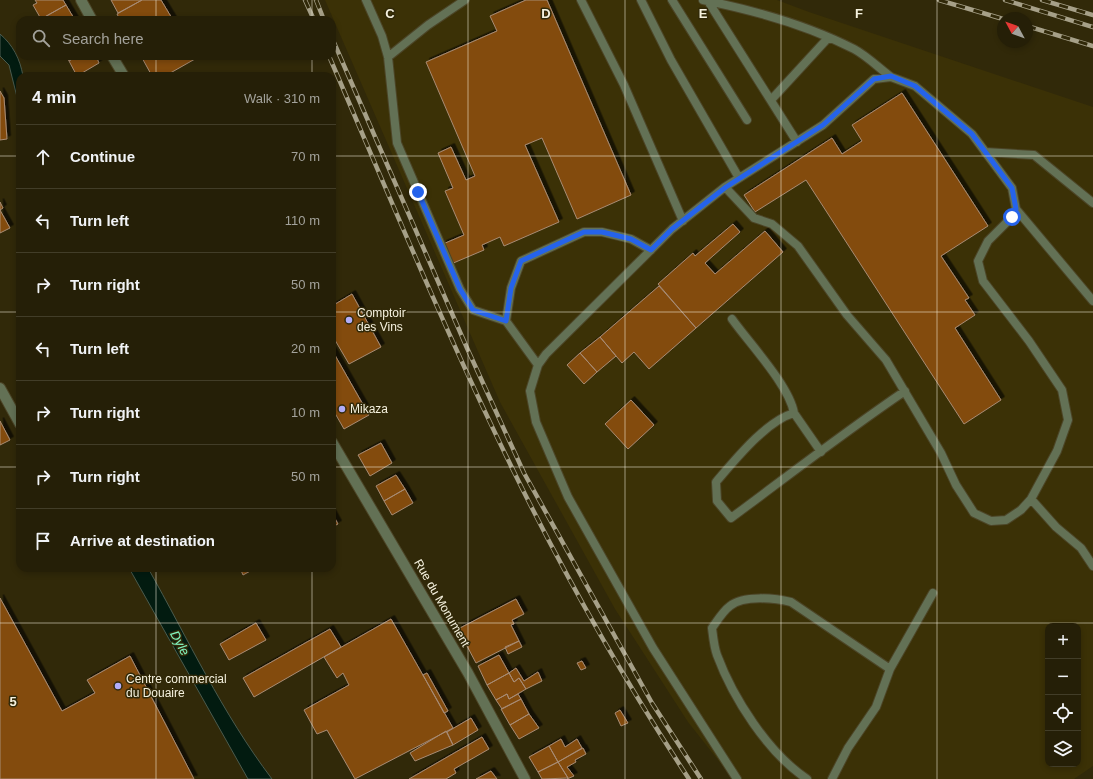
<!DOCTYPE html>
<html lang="en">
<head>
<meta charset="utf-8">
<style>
	body { margin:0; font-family:Arial,sans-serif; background:#312c15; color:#f1f3f6 }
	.controls { position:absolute; right:12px; bottom:12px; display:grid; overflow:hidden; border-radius:8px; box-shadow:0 2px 6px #0003 }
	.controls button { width:36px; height:36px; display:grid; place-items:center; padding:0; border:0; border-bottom:1px solid #423d28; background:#251f07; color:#f1f3f6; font:20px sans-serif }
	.compass { position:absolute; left:997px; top:12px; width:36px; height:36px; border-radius:50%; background:#251f07; box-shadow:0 2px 6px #0003; rotate:311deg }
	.stop { position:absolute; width:12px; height:12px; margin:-9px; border:3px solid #2563eb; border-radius:50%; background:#fff }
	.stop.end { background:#2563eb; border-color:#fff; box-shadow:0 1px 4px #0008 }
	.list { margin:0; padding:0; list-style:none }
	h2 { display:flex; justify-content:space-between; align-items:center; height:52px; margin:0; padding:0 16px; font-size:17px }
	h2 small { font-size:13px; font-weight:400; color:#a3a29b }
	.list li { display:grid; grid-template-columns:26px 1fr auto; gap:12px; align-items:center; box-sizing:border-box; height:64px; padding:0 16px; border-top:1px solid #423d28 }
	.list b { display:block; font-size:15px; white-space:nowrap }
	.list em { font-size:13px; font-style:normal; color:#a3a29b }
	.icon { flex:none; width:22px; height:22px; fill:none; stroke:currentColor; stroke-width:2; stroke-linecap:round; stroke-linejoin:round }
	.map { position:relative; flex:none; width:1093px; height:779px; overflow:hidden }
	.search { position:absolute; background:#251f07; box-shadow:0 2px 6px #0003; left:16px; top:16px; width:320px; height:44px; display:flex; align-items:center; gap:10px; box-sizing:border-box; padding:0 14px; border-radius:12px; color:#a3a29b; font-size:15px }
	.panel { position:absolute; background:#251f07; box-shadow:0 2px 6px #0003; left:16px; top:72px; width:320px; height:500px; border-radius:12px }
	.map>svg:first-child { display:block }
	.built { fill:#3b3106; fill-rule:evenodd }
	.water { fill:#021b10; stroke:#4b5b4e }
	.building { fill:#834c10; stroke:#a88b73; filter:url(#shadow) }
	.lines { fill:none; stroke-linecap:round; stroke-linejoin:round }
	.lane-casing { stroke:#4c4527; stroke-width:10 }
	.street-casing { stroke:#4c4527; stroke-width:12 }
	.lane { stroke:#637155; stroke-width:8 }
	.street { stroke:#637155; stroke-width:10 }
	.rail-casing { stroke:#a6a088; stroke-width:4.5 }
	.rail { stroke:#312909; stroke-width:3; stroke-dasharray:9; stroke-linecap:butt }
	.route { stroke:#2563eb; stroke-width:5 }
	.grid { fill:none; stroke:#f5f1de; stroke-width:1; stroke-opacity:0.55 }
	.poi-dot { fill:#b2adf9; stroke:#312909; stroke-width:1.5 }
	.labels { text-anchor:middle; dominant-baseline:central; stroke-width:3; stroke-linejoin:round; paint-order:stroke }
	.poi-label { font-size:12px; fill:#f5f1de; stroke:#312909; text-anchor:start }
	.street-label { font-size:12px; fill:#f5f1de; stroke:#312909 }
	.water-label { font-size:13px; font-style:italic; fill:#81f6c1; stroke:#312909 }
	.grid-label { font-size:13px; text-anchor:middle; font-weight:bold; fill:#f5f1de; stroke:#312909; stroke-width:3; stroke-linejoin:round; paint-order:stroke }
</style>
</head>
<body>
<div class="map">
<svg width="1093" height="779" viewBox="0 0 1093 779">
	<defs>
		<filter id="shadow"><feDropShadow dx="3.5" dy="-3.5" stdDeviation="0" flood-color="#0009"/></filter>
	</defs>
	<rect width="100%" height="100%" fill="#312909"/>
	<path class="built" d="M325 0H777L809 12 1093 107V766L1074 779H733L688 722 615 609 500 402ZM1048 626H1078V764H1048Z"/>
	<path class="water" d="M0 34C13 45 20 59 23 76H20V109L9 65 0 56Z
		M129 568H148C188 639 222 713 272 779H248Z"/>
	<path class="building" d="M35 0H63L66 5 41 19 33 5 37 3Z
		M111 0H142L118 13Z
		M142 0H161L173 20H120L117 14Z
		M526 0H547L631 195 577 219 542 138 525 145 559 222 504 246 500 237 482 245 484 250 451 264 443 244 464 235 445 191 453 188 438 153 451 147 466 180 475 176 426 62 497 31 490 16Z
		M66 5 75 20H41V19Z
		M66 56H77L69 61Z
		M77 56H96L99 63 77 76 69 61Z
		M141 56H193L195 59 165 76H152Z
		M0 91 4 98 7 139 0 140Z
		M902 93 988 226 941 256 969 298 965 300 975 315 955 328 1001 400 964 424 806 180 755 212 744 195 832 138 842 154 862 141 852 125Z
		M0 202 3 208 0 210 10 228 0 233Z
		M733 224 740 232 705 263 715 274 765 231 783 252 696 328 658 284 693 253 695 256Z
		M659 286 696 328 649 369 634 352 622 363 600 337Z
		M352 294 381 347 349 364 332 335V306Z
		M600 337 616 356 597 372 580 353Z
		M332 350 369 415 344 429 332 408Z
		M580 353 597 372 584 384 567 365Z
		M631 400 654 425 628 449 605 424Z
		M0 421 10 440 0 445Z
		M381 443 392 463 370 476 358 455Z
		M396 475 405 489 384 501 376 486Z
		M405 489 413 503 392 515 384 501Z
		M332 513 338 524 332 527Z
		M240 568H256L243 575Z
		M0 598 62 711 95 693 87 680 130 656 194 779H0Z
		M516 599 524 614 512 620 514 624 511 625 519 641 476 663 458 629Z
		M391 619 453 728 355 779 327 730 317 734 304 710 349 685 343 673 337 678 324 657Z
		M256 623 266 640 229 660 220 644Z
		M330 629 341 647 254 697 243 678Z
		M519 641 522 647 508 654 505 647Z
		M499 655 509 673 487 685 478 666Z
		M582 661 586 668 581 670 577 663Z
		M516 668 524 681 538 672 542 681 526 689 519 678 514 682 509 673Z
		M427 673 448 711 444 713 423 675Z
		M509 673 514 682 519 678 526 689 509 699 507 694 496 700 487 685Z
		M507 694 509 699 518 694 521 699 502 709 496 700Z
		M521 699 529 714 510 725 501 709Z
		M620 710 628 723 621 726 615 713Z
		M529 714 539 728 519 739 510 725Z
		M471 718 478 730 453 745 447 732Z
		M446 731 453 745 415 761 410 753Z
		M482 737 489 749 454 769 456 773 446 779H409Z
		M561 739 565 747 577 739 582 748 558 762 549 746Z
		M549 746 558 762 538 772 529 757Z
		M583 748 586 754 575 760 576 762 567 767 574 776 567 779 568 778 558 762Z
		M558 762 568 778 542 779 538 772Z
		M491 771 497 779H476Z"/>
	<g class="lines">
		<defs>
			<path id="lane" d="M366 0 382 36 388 57 397 143 460 289 473 310 506 321 538 365
				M581 0 624 85 683 221
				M641 0 671 60 739 178
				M672 0 747 120
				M703 0C753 10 809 26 854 49 867 56 879 68 891 77
				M708 1 797 142
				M388 57 428 25 465 0
				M771 100 828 38
				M985 152 1034 155 1093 203
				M725 187 754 218 772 224 798 246 847 315 886 360 941 453 956 485 974 513 991 521 1006 520 1021 510 1031 499 1057 451 1068 420 1062 390 1029 341 983 281 978 261 988 241 1012 217 1016 209 1012 188 972 134 915 86 891 77 874 79 823 125 725 187 672 229 546 354 538 365 530 391 536 422 568 497 653 648 737 779
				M1016 209 1093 301
				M732 319C749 343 789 385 794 413
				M506 321 511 288 521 261 584 232H602L631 239 651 250
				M821 452 794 413C766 421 735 460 716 482L717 501 731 518C789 475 846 431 905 391
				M1031 499 1056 527 1081 548 1093 566
				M807 779C768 753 733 698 717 655 714 647 713 636 712 628 717 621 723 611 730 606 743 595 775 598 791 602L890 669
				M832 779 848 748 876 707 890 669 933 593"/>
			<path id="street" d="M81 0 92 20
				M112 56 124 76
				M0 388 20 424
				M332 442 468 673 525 779"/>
		</defs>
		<use href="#lane" class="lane-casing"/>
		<use href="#street" class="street-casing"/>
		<use href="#lane" class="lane"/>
		<use href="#street" class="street"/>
		<defs>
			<path id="rail" d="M305 0 314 20
				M316 0 324 20
				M939 0 1003 19
				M1005 0 1093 27
				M1042 0 1093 15
				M1027 26 1093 46
				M332 38 467 348 524 473 652 703 701 779
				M329 56C389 195 447 336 514 472 566 578 624 680 689 779"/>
		</defs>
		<use href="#rail" class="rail-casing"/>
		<use href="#rail" class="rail"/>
	</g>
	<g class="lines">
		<path class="route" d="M418 192 460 289 473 310 506 321 511 288 521 261 584 232H602L631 239 651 250 672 229 726 187 823 125 874 79 891 76 915 86 972 134 1012 188 1016 209 1012 217"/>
	</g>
	<path class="grid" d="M156 0V20M312 0V20M468 0V779M625 0V779M781 0V779M937 0V779M156 56V76M312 56V76M0 156H20M332 156H1093M0 312H20M332 312H1093M0 467H20M332 467H1093M156 568V779M312 568V779M0 623H1093"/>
	<g class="poi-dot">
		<circle cx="349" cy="320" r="4"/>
		<circle cx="342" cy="409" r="4"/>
		<circle cx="118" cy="686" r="4"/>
	</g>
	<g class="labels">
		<g class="poi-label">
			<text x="357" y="313">Comptoir<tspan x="357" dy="14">des Vins</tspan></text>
			<text x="350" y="409">Mikaza</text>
			<text x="126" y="679">Centre commercial<tspan x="126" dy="14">du Douaire</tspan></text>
		</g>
		<g class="street-label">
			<text transform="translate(442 603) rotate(60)">Rue du Monument</text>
		</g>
		<g class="water-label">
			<text transform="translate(180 643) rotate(61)">Dyle</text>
		</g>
	</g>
	<g class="grid-label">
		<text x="390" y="18">C</text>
		<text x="546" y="18">D</text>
		<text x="703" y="18">E</text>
		<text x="859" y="18">F</text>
		<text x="13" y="706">5</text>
	</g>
</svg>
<div class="controls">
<button>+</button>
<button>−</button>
<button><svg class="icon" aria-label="locate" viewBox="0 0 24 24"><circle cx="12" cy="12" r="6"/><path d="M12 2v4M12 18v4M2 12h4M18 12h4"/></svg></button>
<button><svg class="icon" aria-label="layers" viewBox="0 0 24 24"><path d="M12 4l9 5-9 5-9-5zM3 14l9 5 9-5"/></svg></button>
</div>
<svg class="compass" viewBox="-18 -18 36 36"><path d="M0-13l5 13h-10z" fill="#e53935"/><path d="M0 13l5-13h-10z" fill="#a3a29b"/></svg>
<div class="stop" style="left:1012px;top:217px"></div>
<div class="stop end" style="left:418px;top:192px"></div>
<div class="search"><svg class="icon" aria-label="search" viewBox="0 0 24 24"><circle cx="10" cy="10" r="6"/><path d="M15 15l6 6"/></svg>Search here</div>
<section class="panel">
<h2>4 min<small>Walk · 310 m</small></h2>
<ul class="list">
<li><svg class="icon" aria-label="ahead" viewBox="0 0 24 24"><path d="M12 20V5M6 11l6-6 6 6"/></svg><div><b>Continue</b></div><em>70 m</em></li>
<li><svg class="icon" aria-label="left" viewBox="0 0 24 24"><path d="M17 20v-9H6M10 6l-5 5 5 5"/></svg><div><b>Turn left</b></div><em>110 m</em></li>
<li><svg class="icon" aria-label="right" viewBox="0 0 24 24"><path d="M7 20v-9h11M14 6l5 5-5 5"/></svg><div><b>Turn right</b></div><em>50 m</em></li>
<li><svg class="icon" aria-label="left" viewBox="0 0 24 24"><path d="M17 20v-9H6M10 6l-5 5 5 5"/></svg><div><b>Turn left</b></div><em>20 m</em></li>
<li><svg class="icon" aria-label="right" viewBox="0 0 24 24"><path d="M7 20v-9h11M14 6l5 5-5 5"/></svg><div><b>Turn right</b></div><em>10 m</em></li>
<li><svg class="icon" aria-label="right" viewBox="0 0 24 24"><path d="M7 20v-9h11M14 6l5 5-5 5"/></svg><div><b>Turn right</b></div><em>50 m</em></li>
<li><svg class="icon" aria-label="arrive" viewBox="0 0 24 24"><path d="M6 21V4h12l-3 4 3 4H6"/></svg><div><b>Arrive at destination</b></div></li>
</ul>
</section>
</div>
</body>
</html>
